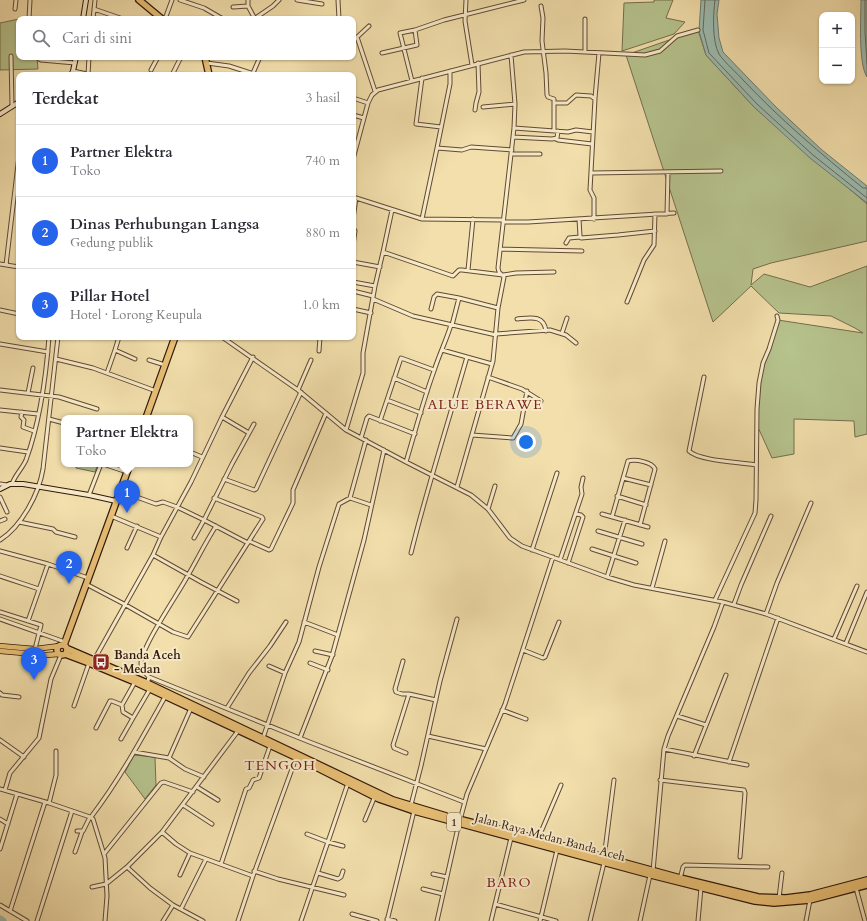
<!DOCTYPE html>
<html lang="id">
<head>
<meta charset="utf-8">
<style>
	body { margin:0; font-family:Cardo,serif; background:#f7f7f7; color:#2b2b33 }
	.controls { position:absolute; right:12px; top:12px; display:grid; overflow:hidden; border-radius:8px; box-shadow:0 1px 3px #0004 }
	.controls button { width:36px; height:36px; display:grid; place-items:center; padding:0; border:0; border-bottom:1px solid #e1e1e2; background:#fff; color:#2b2b33; font:20px sans-serif }
	.you { position:absolute; left:526px; top:442px; width:14px; height:14px; margin:-10px; border:3px solid #fff; border-radius:50%; background:#1a73e8; box-shadow:0 0 0 6px #1a73e833 }
	.badge { display:grid; place-items:center; width:26px; height:26px; border-radius:50%; background:#2563eb; color:#fff; font-size:13px; font-weight:700 }
	.pin { position:absolute; translate:-50% -33px; filter:drop-shadow(0 1px 2px #0008) }
	.pin::after { content:''; position:absolute; top:21px; width:14px; height:12px; background:inherit; clip-path:polygon(0 0,100% 0,50% 100%) }
	.popup { position:absolute; left:61px; top:415px; width:132px; height:52px; box-sizing:border-box; display:grid; place-content:center; border-radius:8px; background:#fff; filter:drop-shadow(0 1px 3px #0005); font-size:13px; white-space:nowrap; color:#7c7c81 }
	.popup b { font-size:15px; color:#2b2b33 }
	.popup::after { content:''; position:absolute; left:50%; top:100%; margin-left:-8px; border:8px solid transparent; border-top-color:#fff }
	.list { margin:0; padding:0; list-style:none }
	h2 { display:flex; justify-content:space-between; align-items:center; height:52px; margin:0; padding:0 16px; font-size:17px }
	h2 small { font-size:13px; font-weight:400; color:#7c7c81 }
	.list li { display:grid; grid-template-columns:26px 1fr auto; gap:12px; align-items:center; box-sizing:border-box; height:72px; padding:0 16px; border-top:1px solid #e1e1e2 }
	.list b { display:block; font-size:15px; white-space:nowrap }
	.list p { margin:0; font-size:13px; white-space:nowrap; color:#7c7c81 }
	.list em { font-size:13px; font-style:normal; color:#7c7c81 }
	.icon { flex:none; width:22px; height:22px; fill:none; stroke:currentColor; stroke-width:2; stroke-linecap:round; stroke-linejoin:round }
	.map { position:relative; flex:none; width:867px; height:921px; overflow:hidden }
	.search { position:absolute; background:#fff; box-shadow:0 1px 3px #0004; left:16px; top:16px; width:340px; height:44px; display:flex; align-items:center; gap:10px; box-sizing:border-box; padding:0 14px; border-radius:8px; color:#7c7c81; font-size:15px }
	.panel { position:absolute; background:#fff; box-shadow:0 1px 3px #0004; left:16px; top:72px; width:340px; height:268px; border-radius:8px }
	.map>svg:first-child { display:block }
	.green { fill:#b6c38d; stroke:#746e4c }
	.water { fill:#9cbcb0; stroke:#717b6e }
	.lines { fill:none; stroke-linecap:round; stroke-linejoin:round }
	.shore { stroke:#666a5d; stroke-width:1 }
	.river { stroke:#9cbcb0; stroke-width:7 }
	.street-casing { stroke:#614a32; stroke-width:5 }
	.secondary-casing { stroke:#31190a; stroke-width:6 }
	.primary-casing { stroke:#31190a; stroke-width:6 }
	.highway-casing { stroke:#31190a; stroke-width:8 }
	.street { stroke:#f7eac9; stroke-width:3 }
	.secondary { stroke:#f7eac9; stroke-width:4 }
	.primary { stroke:#e9c076; stroke-width:4.5 }
	.highway { stroke:#e9c076; stroke-width:5.5 }
	.labels { text-anchor:middle; dominant-baseline:central; stroke-width:4; stroke-linejoin:round; paint-order:stroke }
	.shield { fill:#f7eac9; stroke:#6c5843; stroke-width:1 }
	.shield-label { font-size:11px; font-weight:bold; fill:#31190a }
	.poi-label { font-size:12px; font-weight:bold; fill:#31190a; stroke:#f7eac9; text-anchor:start }
	.street-label { font-size:12px; fill:#31190a; stroke:#f7eac9 }
	.quarter-label { font-size:14px; letter-spacing:1px; fill:#7a1f14; stroke:#f7eac9 }
</style>
</head>
<body>
<div class="map">
<svg width="867" height="921" viewBox="0 0 867 921">
	<rect width="100%" height="100%" fill="#f2dfac"/>
	<filter id="stains"><feTurbulence type="fractalNoise" baseFrequency=".005" numOctaves="4"/><feColorMatrix values="0 0 0 0 .2 0 0 0 0 .09 0 0 0 0 .02 0 0 0 .5 -.17"/></filter>
	<radialGradient id="worn" r=".72"><stop offset=".6" stop-color="#630" stop-opacity="0"/><stop offset="1" stop-color="#630" stop-opacity=".3"/></radialGradient>
	<path class="green" d="M654 0H673L666 18 685 22 674 34 622 51 624 3 654 2Z
		M19 19V57H37L38 69 0 70V23Z
		M698 30 706 55 754 107 867 204V241L771 263 753 269 751 285 764 274 810 287 867 266V434L855 437 854 421 794 419V454L772 458 756 423 761 370 778 320 863 333 855 328 831 316 779 313 751 286 713 322 626 55Z
		M76 464H98L95 472 76 468Z
		M134 755 155 757 156 785 145 799 125 772Z"/>
	<path class="water" d="M701 0H719L717 14 719 38 723 52 776 107 822 150 867 186V203L810 158 754 107 706 55 699 31Z
		M861 0H867V77C858 63 861 17 861 0Z"/>
	<g class="lines">
		<path class="shore" d="M705 0 703 30 709 53 757 104 813 155 867 198
			M715 0C713 15 712 41 719 54 724 62 738 74 744 81 781 120 821 154 863 188H867
			M865 0V32L867 64"/>
		<path class="river" d="M0 919 3 921"/>
		<defs>
			<path id="street" d="M180 0 204 8 223 19
				M248 0V6L255 19
				M297 0 322 4
				M338 0 339 19
				M466 0 465 21 472 65
				M541 6 543 18 542 41 546 73 547 95 548 97 554 99V131
				M233 7 248 6
				M15 9 16 0
				M94 9 123 19
				M29 19 30 0
				M93 19 95 0
				M165 19 172 0
				M254 19 273 6 279 0
				M415 30 444 20 524 0
				M357 37 375 91
				M353 41 369 26
				M585 52V19
				M382 53 417 45 415 30 400 33 412 81
				M11 56 12 106
				M38 57 39 59 41 60 75 63
				M207 63 229 66 257 75
				M151 70 158 57
				M73 71 92 75
				M450 71V84L437 148 462 150 471 147 512 150
				M253 73 260 57
				M88 75 89 57
				M172 75 181 57
				M272 75H281
				M422 78 416 124 441 127
				M353 98 368 103
				M595 98 599 53
				M554 103H567L576 95 591 96 595 99 590 190 594 198V219
				M483 107 515 104
				M475 110 476 103 479 92 478 63
				M353 115 364 118
				M514 128 568 132 576 130 593 132
				M513 137 552 139 557 138 558 131
				M556 139 558 140 592 144
				M511 154H540
				M353 159 368 103 372 95 378 90 524 52 565 51 645 55 660 51 677 36 698 30
				M591 173 721 171
				M353 197 422 219 503 220
				M667 214 668 172
				M353 219 356 198
				M422 219 437 148
				M579 219 580 236 581 238 618 235 655 231
				M503 222H528L674 213
				M353 228 355 231 353 245
				M566 243 569 238 580 237
				M500 249 582 251
				M383 252 453 276 459 270H462L503 275 516 273 554 272
				M353 262 380 267
				M0 264 19 267
				M6 265 19 156
				M468 270 473 219
				M353 282 375 286
				M353 291 373 296
				M373 299 413 316 496 335
				M627 302 644 260 654 245 655 214
				M353 309 371 313
				M431 309 434 297 437 294 459 298 498 308
				M0 310 19 314
				M517 319C529 318 544 314 546 331
				M452 325 459 298
				M562 333 567 318
				M496 334 550 330 566 335 576 343
				M119 337 115 350 135 359
				M222 337 298 390 346 430 406 462 471 495 488 509 510 538 522 546 607 577 634 585 723 602 766 614 867 652
				M0 344 48 352
				M442 350 492 364
				M319 351 320 337
				M56 359 93 368 156 391
				M149 360 165 365
				M107 373 115 350
				M488 377 522 389 541 401
				M704 377 689 451C699 461 740 462 756 465
				M394 378 427 392
				M0 390 59 397 97 409
				M298 390 311 360
				M28 393 33 368
				M387 400 421 413
				M481 404 498 407
				M0 410 38 414
				M22 412 21 417 24 420 23 427 34 431
				M222 417 249 433
				M49 419 64 423
				M380 421 401 358 434 370
				M346 430 363 373V353L375 286 383 252 392 210
				M472 435 513 438 521 424 527 391
				M361 438 367 418 369 416 415 434
				M0 448 28 452
				M190 452 202 457
				M406 462C415 432 423 401 434 371 439 355 446 341 451 325
				M103 464 127 472
				M623 478 651 485
				M224 479 254 490 256 489 301 392
				M0 484 7 485
				M12 484C15 475 22 469 26 460 40 422 46 377 49 337
				M457 487 493 361 498 308 504 277 499 272 498 268 514 128 515 104 511 55
				M120 491 156 504 163 502 177 507 204 520 248 543
				M89 495 101 464
				M617 496 646 505
				M0 497 7 512
				M350 498 371 505
				M488 509 495 486
				M602 514 648 527
				M111 516 161 537
				M612 517 628 461C636 459 652 462 655 469L640 525
				M0 521 5 519
				M19 522 53 529 56 532 75 537
				M598 531 642 544
				M194 538 204 520 232 464 254 424
				M0 540C21 527 39 494 43 469L58 337
				M249 541 269 550 271 549 293 503V490L326 413
				M127 548 137 526
				M592 549 636 563
				M532 550 557 473
				M0 551 48 564 88 578
				M411 553C427 488 448 423 467 357
				M153 555 201 582 237 601
				M560 560 582 494 581 487 583 478
				M568 563 583 517 581 515 576 514
				M0 576 39 589
				M607 577 625 520
				M86 584 124 604 173 632 188 637 263 519 262 517 214 498
				M652 588 665 541
				M715 600 755 513 756 500 757 409 759 383 763 363 769 349 778 320 777 316
				M734 604 741 585 771 516
				M0 612 41 625 35 649
				M766 614 777 583 811 503
				M0 619 65 642
				M28 621 48 564
				M304 622 338 635
				M834 639 857 586
				M846 643 867 592
				M523 650 543 658 545 657 559 622
				M315 651 333 655
				M94 660 153 555 161 537 191 482 222 417 253 357
				M403 661 395 689 396 692 402 694H409L436 700
				M310 663 328 670
				M269 666 285 673
				M149 677 307 741 464 802
				M147 684 149 677C145 673 141 669 141 664 141 647 178 594 187 577 197 560 205 543 216 526
				M0 693 2 695 19 697
				M74 706 89 663
				M227 708 249 673 270 646 286 622
				M502 710 526 719
				M677 716 706 725
				M133 718 150 689
				M96 728 110 701H112L122 705 135 682
				M428 736 486 749
				M263 738 285 673 299 642 319 567 339 504 350 498 366 440
				M300 738 332 656 364 540 384 450
				M121 739 133 718 123 712 122 705
				M0 740 24 757
				M664 749 747 765
				M134 752 169 758 191 708
				M406 753 394 748 393 745 409 694
				M694 756 726 675
				M169 758 185 769 204 777
				M729 762 778 618
				M660 780 744 790 745 793 740 857
				M197 787 218 800
				M0 789 49 803 90 817 93 819 105 858 107 896 105 921
				M5 790 10 773 39 738 51 679 61 655
				M49 803 56 775V751
				M183 805 212 824
				M411 805 421 766 440 681 457 619
				M91 817C120 779 142 738 165 697
				M0 819 8 824
				M365 820 375 796
				M460 820 467 794 505 704 553 557
				M77 831H83L90 817
				M162 832 176 844 190 853 253 876
				M307 834 328 842 343 846
				M538 839 561 785
				M0 849 17 794
				M75 852 82 832
				M104 854 161 783 164 782 193 792
				M604 858 614 780
				M221 864 246 789 249 788 253 780 259 778 270 746
				M127 867 150 888 173 905 203 921
				M254 871 278 879 344 895
				M653 871 664 749 668 736 714 627 723 602
				M318 873 338 879 341 877 343 871
				M433 874 447 877
				M180 875 190 853
				M680 879 683 867 685 865 768 867
				M92 887 106 884 127 867 162 832 238 731
				M856 888 865 921
				M423 889 443 894
				M779 898 782 873
				M495 904 556 921
				M0 905 27 921
				M181 909 206 859
				M10 911 45 802
				M352 914 377 921
				M387 919 395 921
				M37 921 72 811
				M163 921 173 905
				M238 921 253 876 296 758
				M301 921 348 783
				M387 921 414 811
				M437 921 459 823
				M491 921 511 838
				M540 921 557 850
				M590 921 604 863
				M640 921 650 875
				M698 921 701 888
				M806 921 810 900"/>
			<path id="secondary" d="M83 19 86 0
				M71 75 73 71 76 57
				M0 114 19 102
				M0 489 10 484H23L89 495 116 501"/>
			<path id="primary" d="M0 646 35 649 59 646
				M0 651 46 655 60 654"/>
			<path id="highway" d="M139 0 162 19
				M205 57 209 75
				M146 418 175 337
				M57 650a5 5 0 1 1 10 0a5 5 0 1 1-10 0Z
				M64 645 130 464
				M68 649 147 683 393 800 446 816
				M65 654 89 663 135 682 304 761 379 799 414 811 651 875 755 901 774 903 810 900 867 885
				M458 819 538 839 680 878 758 897 786 898 810 895 867 880"/>
		</defs>
		<use href="#street" class="street-casing"/>
		<use href="#secondary" class="secondary-casing"/>
		<use href="#primary" class="primary-casing"/>
		<use href="#highway" class="highway-casing"/>
		<use href="#street" class="street"/>
		<use href="#secondary" class="secondary"/>
		<use href="#primary" class="primary"/>
		<use href="#highway" class="highway"/>
	</g>
	<defs>
		<symbol id="bus-square" viewBox="-11 -11 22 22"><rect x="-9" y="-9" width="18" height="18" rx="4" fill="#8f2418" stroke="#f7eac9"/><path d="M-5-6H5V4H4V6H2V4H-2V6H-4V4H-5ZM-3.5-4V0h7V-4ZM-3.5 1.2v1.5H-2V1.2ZM2 1.2v1.5H3.5V1.2Z" fill="#fff"/></symbol>
	</defs>
	<g fill-rule="evenodd">
		<use href="#bus-square" x="91" y="652" width="20" height="20"/>
	</g>
	<g class="labels">
		<rect class="shield" x="447" y="813" width="14" height="18" rx="3"/>
		<g class="shield-label">
			<text x="454" y="822">1</text>
		</g>
		<g class="poi-label">
			<text x="114" y="655">Banda Aceh<tspan x="114" dy="14">- Medan</tspan></text>
		</g>
		<g class="street-label">
			<text transform="translate(550 837) rotate(15)">Jalan Raya Medan Banda Aceh</text>
		</g>
		<g class="quarter-label">
			<text x="485" y="404">ALUE BERAWE</text>
			<text x="280" y="765">TENGOH</text>
			<text x="509" y="882">BARO</text>
		</g>
	</g>
	<rect width="100%" height="100%" filter="url(#stains)"/>
	<rect width="100%" height="100%" fill="url(#worn)"/>
</svg>
<div class="controls">
<button>+</button>
<button>−</button>
</div>
<div class="you"></div>
<div class="pin badge" style="left:127px;top:513px">1</div>
<div class="popup"><b>Partner Elektra</b>Toko</div>
<div class="pin badge" style="left:69px;top:584px">2</div>
<div class="pin badge" style="left:34px;top:680px">3</div>
<div class="search"><svg class="icon" aria-label="search" viewBox="0 0 24 24"><circle cx="10" cy="10" r="6"/><path d="M15 15l6 6"/></svg>Cari di sini</div>
<section class="panel">
<h2>Terdekat<small>3 hasil</small></h2>
<ul class="list">
<li><span class="badge">1</span><div><b>Partner Elektra</b><p>Toko</p></div><em>740 m</em></li>
<li><span class="badge">2</span><div><b>Dinas Perhubungan Langsa</b><p>Gedung publik</p></div><em>880 m</em></li>
<li><span class="badge">3</span><div><b>Pillar Hotel</b><p>Hotel · Lorong Keupula</p></div><em>1.0 km</em></li>
</ul>
</section>
</div>
</body>
</html>
